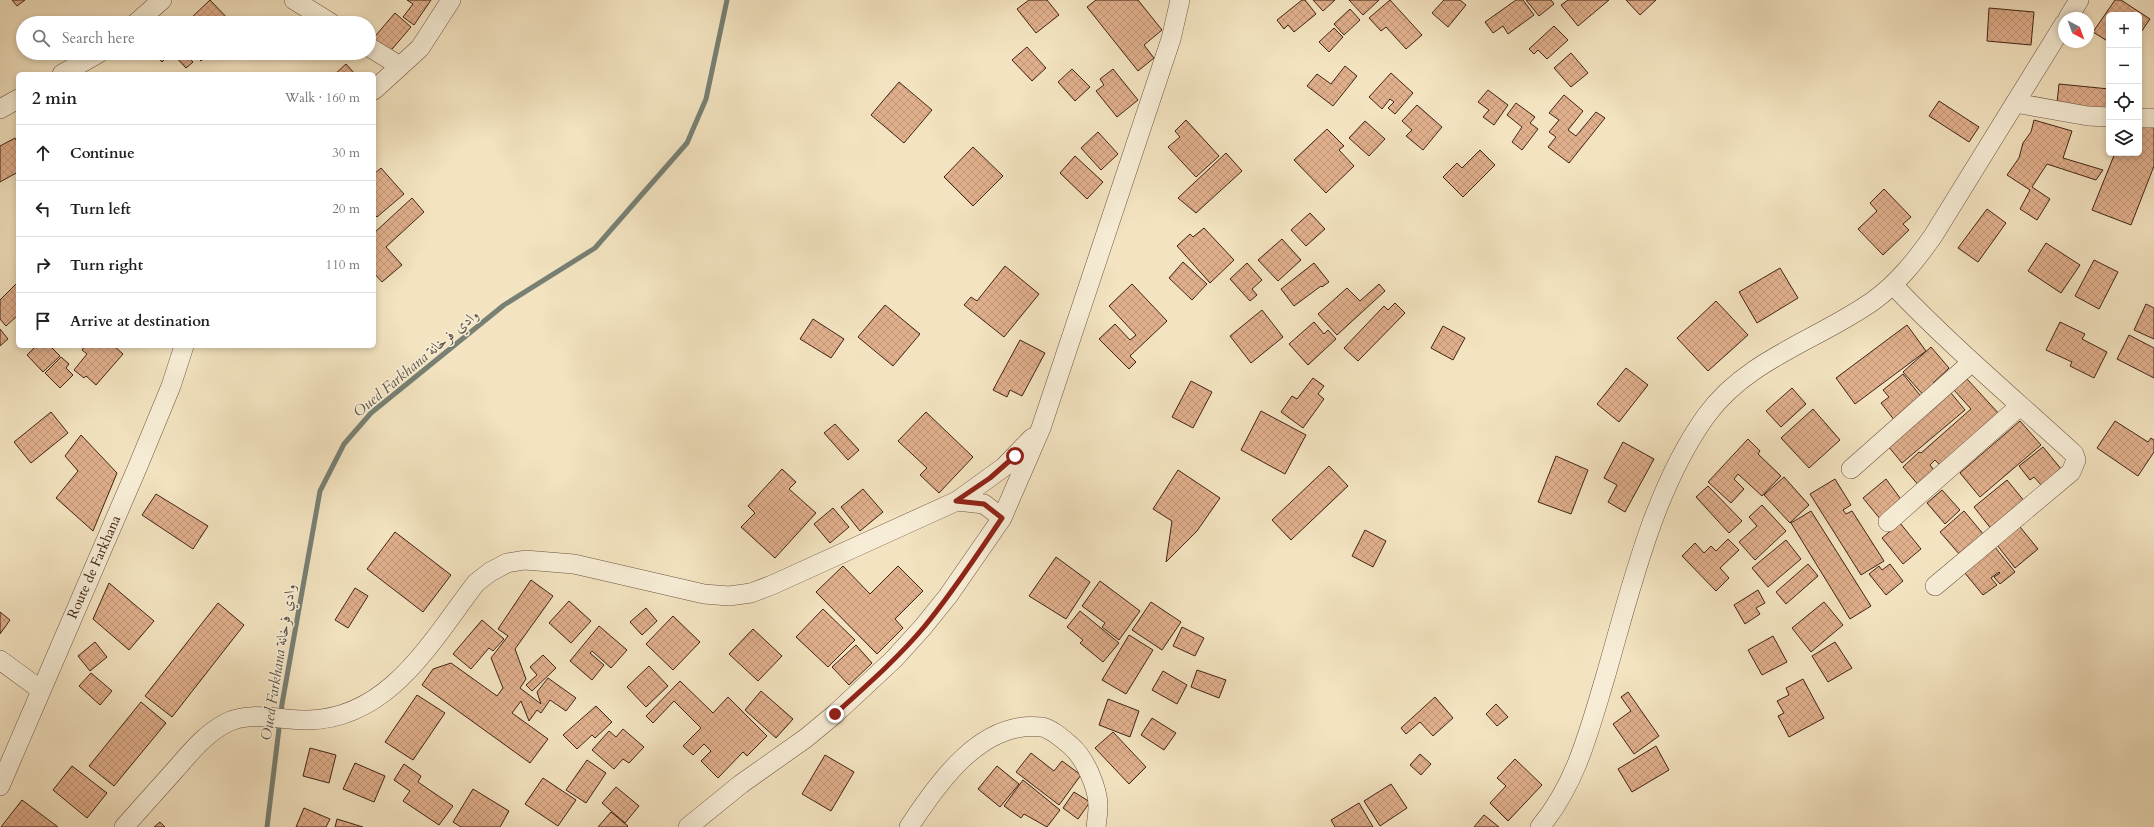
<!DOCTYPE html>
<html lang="en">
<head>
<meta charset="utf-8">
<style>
	body { margin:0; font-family:Cardo,Amiri,serif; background:#f2f2f2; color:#202124 }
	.controls { position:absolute; right:12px; top:12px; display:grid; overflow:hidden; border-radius:6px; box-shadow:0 2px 6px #0003 }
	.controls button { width:36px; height:36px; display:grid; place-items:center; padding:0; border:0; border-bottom:1px solid #e0e0e0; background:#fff; color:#202124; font:20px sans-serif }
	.compass { position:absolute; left:2058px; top:12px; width:36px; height:36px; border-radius:50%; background:#fff; box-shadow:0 2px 6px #0003; rotate:139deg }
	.stop { position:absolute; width:12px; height:12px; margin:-9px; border:3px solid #8f2418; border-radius:50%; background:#fff }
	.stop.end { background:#8f2418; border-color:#fff; box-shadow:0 1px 4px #0008 }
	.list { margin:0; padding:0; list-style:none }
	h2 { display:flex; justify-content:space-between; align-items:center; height:52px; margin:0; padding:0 16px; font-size:17px }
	h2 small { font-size:13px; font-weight:400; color:#757577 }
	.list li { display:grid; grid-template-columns:26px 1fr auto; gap:12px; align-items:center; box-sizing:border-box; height:56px; padding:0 16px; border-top:1px solid #e0e0e0 }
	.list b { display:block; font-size:15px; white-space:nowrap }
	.list em { font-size:13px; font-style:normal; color:#757577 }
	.icon { flex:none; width:22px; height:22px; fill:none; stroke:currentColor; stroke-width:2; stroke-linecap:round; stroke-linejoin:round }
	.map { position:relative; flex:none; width:2154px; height:827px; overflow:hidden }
	.search { position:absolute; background:#fff; box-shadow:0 2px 6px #0003; left:16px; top:16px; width:360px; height:44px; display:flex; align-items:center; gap:10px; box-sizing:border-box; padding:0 14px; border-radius:22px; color:#757577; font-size:15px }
	.panel { position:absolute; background:#fff; box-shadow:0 2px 6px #0003; left:16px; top:72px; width:360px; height:276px; border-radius:6px }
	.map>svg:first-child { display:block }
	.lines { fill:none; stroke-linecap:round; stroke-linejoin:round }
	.stream { stroke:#778073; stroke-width:5 }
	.building { fill:url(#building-cross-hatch); stroke:#412415 }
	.minor-casing { stroke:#6e5440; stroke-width:20 }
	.minor { stroke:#f7edd6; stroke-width:19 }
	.route { stroke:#8f2418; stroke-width:5 }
	.labels { text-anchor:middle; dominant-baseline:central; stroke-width:3; stroke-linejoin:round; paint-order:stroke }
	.street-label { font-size:14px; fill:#412415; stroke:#f7edd6 }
	.water-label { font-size:15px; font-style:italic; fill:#5c5244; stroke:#f7edd6 }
</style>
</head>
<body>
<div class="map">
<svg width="2154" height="827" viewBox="0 0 2154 827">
	<defs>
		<pattern id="building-cross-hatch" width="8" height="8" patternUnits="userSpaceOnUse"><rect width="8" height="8" fill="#e0af8c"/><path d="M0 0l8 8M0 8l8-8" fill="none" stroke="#c19678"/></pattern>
	</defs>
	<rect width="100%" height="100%" fill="#f3e3c0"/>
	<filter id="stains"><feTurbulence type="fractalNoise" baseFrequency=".005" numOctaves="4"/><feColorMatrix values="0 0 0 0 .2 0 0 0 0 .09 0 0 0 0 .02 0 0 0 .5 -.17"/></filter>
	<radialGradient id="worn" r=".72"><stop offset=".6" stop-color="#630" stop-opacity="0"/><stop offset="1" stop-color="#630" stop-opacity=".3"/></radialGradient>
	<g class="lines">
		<path class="stream" d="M267 827 282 704 320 491 344 444 371 413 504 305 595 248 687 143 706 99 727 0"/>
	</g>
	<path class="building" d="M12 0H25L17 6Z
		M210 0 232 23H184L190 19Z
		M407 0H431L414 25 403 17 413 4Z
		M1029 0H1047L1059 15 1036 33 1017 9Z
		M1096 0H1138L1162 30 1144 45 1154 58 1138 71 1087 7Z
		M1302 0H1305L1316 14 1294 32 1288 25 1284 29 1277 20Z
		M1313 0H1335L1323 11Z
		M1349 0H1379L1363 15Z
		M1390 0 1422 35 1406 49 1386 27 1381 31 1369 18Z
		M1444 0H1460L1466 5 1448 27 1432 13Z
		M1516 0H1523L1534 15 1508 34 1503 26 1493 33 1485 22Z
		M1526 0H1551L1554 4 1539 16Z
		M1568 0H1609L1578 26 1561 5Z
		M1626 0H1656L1640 15Z
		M2115 0H2121L2150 19 2139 35V15H2109V42L2093 32Z
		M1989 8 2034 12 2031 45 1987 41Z
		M1350 9 1360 20 1344 35 1334 24Z
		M395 13 411 27 387 55 371 41Z
		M1554 26 1568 40 1547 59 1538 50 1534 54 1529 49Z
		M1334 28 1343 37 1329 52 1319 42Z
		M1027 47 1046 68 1032 81 1012 60Z
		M154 53H171L162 62Z
		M172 53H184L193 62 186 68Z
		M193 53H209L201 61Z
		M1571 53 1588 73 1571 87 1554 68Z
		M346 64 355 74H335Z
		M1345 66 1357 76 1333 106 1307 86 1317 74 1331 84Z
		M1072 69 1090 87 1075 101 1058 82Z
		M1113 69 1138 100 1117 117 1096 91 1104 85 1100 79Z
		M1391 73 1413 93 1395 114 1388 108 1394 102 1390 99 1382 109 1369 97Z
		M899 82 932 110 904 143 871 115Z
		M2059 84 2109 89 2106 115 2057 103Z
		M1488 90 1508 105 1494 125 1483 117 1489 110 1478 102Z
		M1564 95 1583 111 1568 130 1576 136 1596 112 1605 118 1569 163 1548 147 1556 137 1549 132 1559 120 1549 113Z
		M1939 101 1979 127 1969 142 1929 116Z
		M1516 103 1535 117 1530 123 1538 129 1522 150 1512 142 1522 127 1507 115Z
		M1417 105 1442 127 1423 150 1406 136 1412 130 1402 121Z
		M1186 120 1219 156 1196 177 1168 147 1180 137 1175 131Z
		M2034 120 2072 131 2063 158 2103 170 2096 180 2047 164 2032 187 2050 199 2037 220 2020 209 2030 190 2007 175 2019 158 2023 143 2031 132Z
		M1365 121 1385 139 1369 156 1349 138Z
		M2139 123 2154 128V166L2131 225 2092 210 2115 153H2139Z
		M1327 129 1344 146 1339 150 1354 166 1326 193 1294 160Z
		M1098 132 1118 154 1101 170 1081 148Z
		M15 138 18 144V172L0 182V146Z
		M973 147 1003 176 973 206 944 177Z
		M1480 150 1495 165 1463 197 1443 177 1457 163 1462 168Z
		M1226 153 1242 171 1196 213 1178 198Z
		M1075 156 1103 182 1087 199 1060 173Z
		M381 168 404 194 377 217 374 214V174Z
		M1884 189 1911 217 1903 224 1909 230 1883 255 1858 229 1877 211 1870 203Z
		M412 198 424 212 386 247 402 265 382 282 374 273V233Z
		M1987 209 2006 223 1978 262 1958 248Z
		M1310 213 1325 229 1306 246 1291 230Z
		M1204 228 1234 260 1210 283 1177 246 1190 234 1193 237Z
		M1282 239 1301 260 1278 281 1258 260Z
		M2046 243 2080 265 2061 293 2028 271Z
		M2094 260 2118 272 2099 309 2075 296Z
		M1183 262 1207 284 1192 300 1169 278Z
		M1247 263 1262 280 1252 289 1257 295 1250 301 1230 279Z
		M1314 263 1329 282 1322 287 1321 286 1294 306 1281 289Z
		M1005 266 1039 294 1004 337 964 305 971 297 977 301Z
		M1780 268 1798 298 1757 323 1739 292Z
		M17 283 18 315 6 326 0 319V300Z
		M1132 284 1167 321 1130 356 1136 362 1129 369 1099 339 1115 324 1130 340 1136 335 1109 306Z
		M1379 284 1385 291 1337 335 1318 314 1347 288 1360 301Z
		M1716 301 1748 335 1708 371 1677 338Z
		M1395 303 1405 313 1358 361 1344 348 1384 306 1388 310Z
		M2146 304 2154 308V339L2134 330Z
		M885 305 920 334 893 366 858 337Z
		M1262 310 1283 337 1251 363 1230 336Z
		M813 319 844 339 831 358 800 339Z
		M1314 322 1324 334 1328 330 1336 339 1308 365 1289 344Z
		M2060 322 2085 334 2082 339 2107 352 2094 378 2070 366 2072 362 2046 350Z
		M1907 325 1926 351 1855 404 1836 378Z
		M1443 326 1465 338 1453 360 1431 348Z
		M0 329 8 339 0 346Z
		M2129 335 2154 348V378L2117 359Z
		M1020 340 1045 353 1022 396 1010 390 1007 397 993 390Z
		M36 346H50L60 356 43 372 27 355Z
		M85 346H114L123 354 96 385 86 376 84 378 74 370 87 354 82 350Z
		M1931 347 1949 368 1933 383 1936 387 1925 397 1903 372Z
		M61 357 69 364 66 368 73 375 60 388 45 373Z
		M1626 368 1648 385 1619 422 1597 404Z
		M1903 374 1923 399 1895 421 1881 403 1889 397 1883 390Z
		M1313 378 1324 386 1318 394 1324 399 1303 428 1281 412 1292 396 1297 399Z
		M1967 379 2001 416 1943 468 1935 460 1930 465 1936 473 1920 487 1903 467 1919 452 1921 453 1971 409 1954 390Z
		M1191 381 1212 392 1193 428 1172 417Z
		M1792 388 1806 404 1781 427 1766 411Z
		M1951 393 1965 410 1902 463 1888 446Z
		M1813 409 1840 440 1809 468 1781 438Z
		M1261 411 1306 435 1285 474 1241 450Z
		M51 412 68 433 31 463 14 442Z
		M926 412 973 457 939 493 920 475 927 468 898 441Z
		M2020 421 2041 445 1980 497 1960 473Z
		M2115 421 2148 442 2151 438 2154 440V452L2138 476 2097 448Z
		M835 424 859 450 848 460 824 433Z
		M81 435 117 473 93 531 56 498 78 471 65 456Z
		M1748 439 1760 451 1758 454 1781 476 1762 496 1738 474 1734 479 1744 489 1731 503 1708 482Z
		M1623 442 1654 459 1625 512 1608 502 1617 485 1604 478Z
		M2043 447 2062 470 2042 486 2034 477 2030 480 2019 466Z
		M1556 456 1588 470 1571 514 1538 502Z
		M1329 466 1348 486 1291 540 1272 520Z
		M782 469 796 482 789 489 816 513 775 558 741 527 755 513 748 506Z
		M1178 470 1220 498 1197 531 1166 562 1172 521 1153 509Z
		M1784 477 1809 505 1790 523 1764 495Z
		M1835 479 1851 505 1843 510 1846 514 1852 511 1884 561 1861 575 1810 494Z
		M1886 479 1903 502 1881 520 1863 498Z
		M2007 480 2025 502 1992 530 1974 507Z
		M1708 486 1742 521 1729 533 1696 497Z
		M863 489 883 512 860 531 841 507Z
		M1942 490 1960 510 1945 524 1927 503Z
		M156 494 208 526 193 549 142 515Z
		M1762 505 1786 531 1755 560 1739 542 1757 526 1749 517Z
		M833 508 849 527 830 543 814 524Z
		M1811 511 1871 606 1850 619 1791 523Z
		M1964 511 1984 535 1960 555 1940 532Z
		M1900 523 1921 549 1903 564 1882 538Z
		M2020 527 2038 549 2015 568 1997 545Z
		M1365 530 1386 541 1373 567 1352 556Z
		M395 532 451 575 423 612 367 569Z
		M1728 539 1739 550 1720 568 1729 578 1716 591 1682 556 1695 543 1704 553 1711 546 1716 551Z
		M1786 540 1801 559 1768 587 1752 568Z
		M1994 546 2015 572 2000 584 1994 577 2000 573 1999 572 1991 578 1997 585 1983 595 1964 572Z
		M1056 557 1090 582 1066 619 1029 596Z
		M1808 564 1818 576 1786 604 1776 592Z
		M1890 564 1903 581 1886 595 1869 574 1879 566 1882 570Z
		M843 566 870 594 898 566 923 591 895 619 903 628 877 654 816 592Z
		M531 580 553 596 515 649 526 679 520 688 541 704 537 692 548 678 576 698 566 711 550 700 541 713 537 710 529 721 521 701 512 713 548 739 530 763 422 685 433 669 451 663 497 696 503 688 491 658 508 636 498 629Z
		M1100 581 1140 611 1119 640 1102 627 1105 623 1082 606Z
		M109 583 154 621 129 650 93 619Z
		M355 588 368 596 348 628 335 620Z
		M1758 590 1765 603 1756 608 1760 614 1745 624 1734 605Z
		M569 601 591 621 571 643 549 623Z
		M1151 602 1181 622 1162 650 1132 630Z
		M1824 602 1843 625 1811 652 1792 628Z
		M218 603 244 625 172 717 145 696Z
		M646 608 657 621 642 635 630 622Z
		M823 609 855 640 828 667 796 637Z
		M1080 611 1119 643 1103 662 1080 643 1083 640 1067 627Z
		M0 612 10 620 0 634Z
		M673 616 700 642 673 670 646 644Z
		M482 620 504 639 493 651 489 648 471 669 453 654Z
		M599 626 627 650 611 668 592 651 590 653 604 665 592 680 570 661Z
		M1182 627 1204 638 1195 656 1173 646Z
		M753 629 782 656 758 681 729 654Z
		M1129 635 1153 650 1126 694 1102 680Z
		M1773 636 1787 662 1762 675 1748 650Z
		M95 642 107 657 90 671 78 656Z
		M1835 642 1852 668 1828 682 1812 656Z
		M856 645 872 663 849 685 832 667Z
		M543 655 556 668 532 691 526 685 537 675 530 667Z
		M649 666 668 686 646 707 627 687Z
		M1197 670 1226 680 1219 698 1191 687Z
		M1163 671 1187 685 1177 704 1152 690Z
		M91 673 112 691 100 705 79 686Z
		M1803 679 1824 718 1789 737 1778 716 1784 713 1777 701 1789 695 1786 688Z
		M680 681 713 713 728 697 767 736 747 756 743 752 718 778 701 761 711 751 704 744 693 755 683 746 701 728 674 701 653 723 646 716Z
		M761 691 793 719 776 738 745 710Z
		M1628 692 1659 736 1634 754 1613 724 1631 711 1621 697Z
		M417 695 445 713 413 760 385 742Z
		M1435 697 1453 718 1433 736 1420 722 1406 734 1401 728Z
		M1108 699 1139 711 1130 737 1099 725Z
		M141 702 166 723 114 786 89 766Z
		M1496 704 1508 717 1497 726 1486 714Z
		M596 706 612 722 595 738 592 735 577 749 563 735Z
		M1152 718 1176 733 1164 750 1141 735Z
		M623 729 644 747 629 763 623 759 614 769 592 750 609 731 616 737Z
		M1113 732 1146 767 1129 784 1095 748Z
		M1656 746 1669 770 1632 792 1618 769Z
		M310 748 336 755 329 783 303 776Z
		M1031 753 1054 771 1062 761 1081 775 1059 805 1016 772Z
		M1420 754 1431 764 1421 775 1410 765Z
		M825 755 854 772 831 811 802 794Z
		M1515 759 1542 785 1508 821 1490 803 1506 786 1497 778Z
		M587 760 606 773 586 803 566 790Z
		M355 763 385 776 374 802 343 789Z
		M404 764 421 776 418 782 453 806 439 825 403 801 410 791 394 780Z
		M72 766 107 793 87 818 53 790Z
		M997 766 1019 784 1000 807 978 789Z
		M543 778 576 800 558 826 525 804Z
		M1023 780 1060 810 1047 827 1024 814 1021 818 1004 806Z
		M1391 784 1407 808 1380 826 1364 801Z
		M616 787 639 806 625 823 602 803Z
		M473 789 509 811 500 827H461L453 822Z
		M1074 792 1090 802 1078 819 1063 808Z
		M22 800 58 827H1Z
		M1359 803 1373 827H1335L1331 820Z
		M304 808 330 819 326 827H296Z
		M611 812 628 826 627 827H598Z
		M1484 815 1499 827H1474Z
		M337 819 363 827H335Z
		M160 822 165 827H154Z"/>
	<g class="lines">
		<defs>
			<path id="minor" d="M294 0 331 23
				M2068 18 2079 0
				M136 23 162 0
				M369 47 400 66
				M62 74 99 53
				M374 90 420 48 451 0
				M2015 103 2088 116 2109 117
				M0 109 18 99
				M2139 118H2154
				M1893 285C1950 345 2013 398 2074 454L2076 460 2071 472 1935 586
				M1851 469 1972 362
				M957 501 1004 467 1032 438
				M1888 522 2020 406
				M0 660 41 690
				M0 786 138 466 171 386 184 346
				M124 827C141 808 158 789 175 770 190 753 205 734 226 723 250 710 283 721 309 720 390 718 432 640 476 583L490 572 507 563 525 560 574 564 704 594 729 596 751 593 772 585 957 501 984 504 1002 518
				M688 827 741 784 806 738 835 714 894 659 923 627 948 596 1002 518 1041 428 1171 39 1180 0
				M909 827C937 784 981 720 1041 727 1051 728 1064 740 1071 746 1085 758 1098 788 1098 806 1098 813 1097 820 1096 827
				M1540 827C1576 784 1589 731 1605 678 1630 592 1653 490 1706 416 1747 359 1818 340 1873 301 1898 283 1916 260 1933 236L2064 24"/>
		</defs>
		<use href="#minor" class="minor-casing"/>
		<use href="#minor" class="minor"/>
	</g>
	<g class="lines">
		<path class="route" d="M835 714C866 686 898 658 924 627 953 592 977 555 1002 518L984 504 956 501 990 478 1015 456"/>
	</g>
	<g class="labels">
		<g class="street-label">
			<text transform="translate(94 567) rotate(-66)">Route de Farkhana</text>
		</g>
		<g class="water-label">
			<text transform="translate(416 363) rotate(-40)">Oued Farkhana وادي فرخانة</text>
			<text transform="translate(278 662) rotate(-81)">Oued Farkhana وادي فرخانة</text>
		</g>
	</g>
	<rect width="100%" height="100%" filter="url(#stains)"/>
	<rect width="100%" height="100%" fill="url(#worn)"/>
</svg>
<div class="controls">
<button>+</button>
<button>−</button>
<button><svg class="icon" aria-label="locate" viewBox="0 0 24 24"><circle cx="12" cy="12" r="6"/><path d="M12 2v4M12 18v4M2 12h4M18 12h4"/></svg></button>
<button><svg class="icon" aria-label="layers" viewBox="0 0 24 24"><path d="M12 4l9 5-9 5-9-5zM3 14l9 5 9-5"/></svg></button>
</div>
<svg class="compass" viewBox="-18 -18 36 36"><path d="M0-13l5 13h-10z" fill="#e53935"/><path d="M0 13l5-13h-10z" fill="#757577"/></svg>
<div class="stop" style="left:1015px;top:456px"></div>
<div class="stop end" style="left:835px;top:714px"></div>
<div class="search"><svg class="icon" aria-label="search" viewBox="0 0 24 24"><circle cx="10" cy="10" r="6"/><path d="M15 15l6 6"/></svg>Search here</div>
<section class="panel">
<h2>2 min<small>Walk · 160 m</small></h2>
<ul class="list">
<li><svg class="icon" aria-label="ahead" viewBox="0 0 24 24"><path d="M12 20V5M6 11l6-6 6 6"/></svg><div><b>Continue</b></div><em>30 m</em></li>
<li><svg class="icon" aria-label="left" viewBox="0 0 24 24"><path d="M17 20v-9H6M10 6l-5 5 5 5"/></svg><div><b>Turn left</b></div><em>20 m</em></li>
<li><svg class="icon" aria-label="right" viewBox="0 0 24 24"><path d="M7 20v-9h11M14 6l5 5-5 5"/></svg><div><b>Turn right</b></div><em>110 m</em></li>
<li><svg class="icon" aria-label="arrive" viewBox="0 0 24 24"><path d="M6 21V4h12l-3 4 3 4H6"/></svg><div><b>Arrive at destination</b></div></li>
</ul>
</section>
</div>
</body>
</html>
